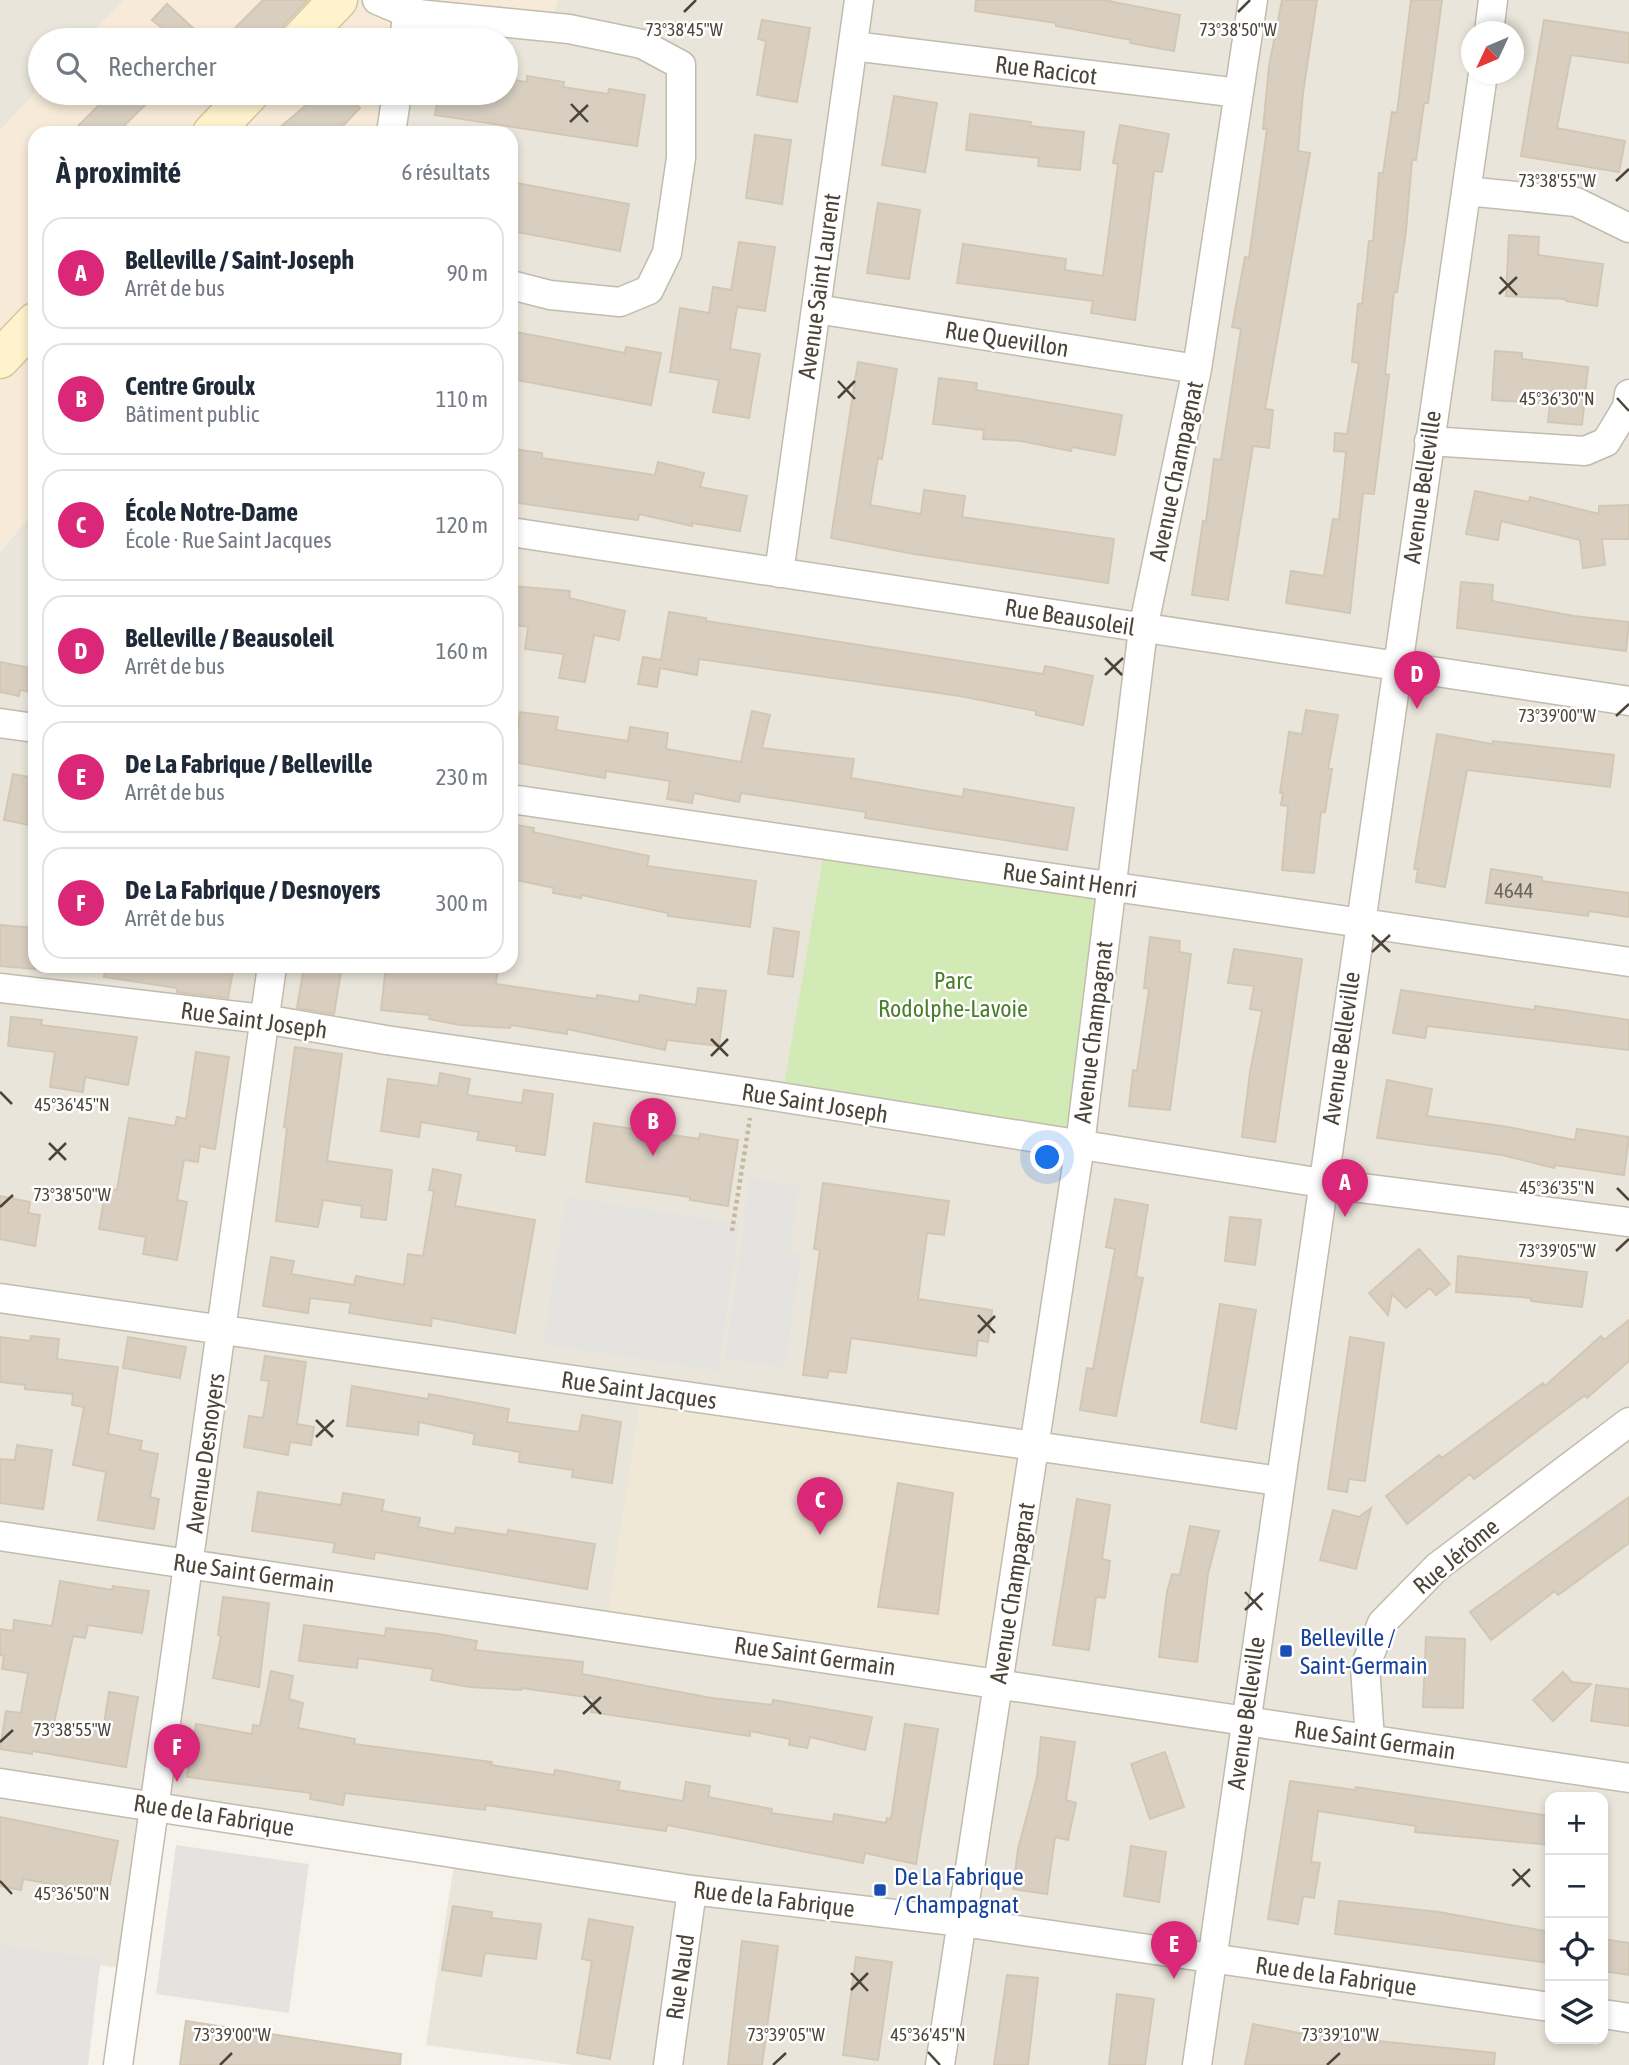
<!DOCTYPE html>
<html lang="fr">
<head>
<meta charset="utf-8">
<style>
	body { margin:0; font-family:"Asap Condensed",sans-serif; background:#f6f6f7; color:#1f2937 }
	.controls { position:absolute; right:21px; bottom:21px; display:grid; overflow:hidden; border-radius:14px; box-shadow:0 4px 10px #0003 }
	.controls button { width:63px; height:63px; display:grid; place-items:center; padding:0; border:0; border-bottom:2px solid #e0e1e3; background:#fff; color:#1f2937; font:35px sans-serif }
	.compass { position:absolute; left:1461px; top:21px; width:63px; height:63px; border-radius:50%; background:#fff; box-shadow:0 4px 10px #0003; rotate:226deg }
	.you { position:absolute; left:1048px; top:1158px; width:24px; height:24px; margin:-18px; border:5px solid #fff; border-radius:50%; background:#1a73e8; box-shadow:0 0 0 10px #1a73e833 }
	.badge { display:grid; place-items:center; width:46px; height:46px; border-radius:50%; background:#db2777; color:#fff; font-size:23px; font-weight:700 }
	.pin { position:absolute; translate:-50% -58px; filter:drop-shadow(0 2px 4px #0008) }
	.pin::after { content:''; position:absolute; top:37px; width:24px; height:21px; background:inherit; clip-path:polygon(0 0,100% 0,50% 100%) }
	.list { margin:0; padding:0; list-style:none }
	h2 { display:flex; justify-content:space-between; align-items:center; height:91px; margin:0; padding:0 28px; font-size:30px }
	h2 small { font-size:23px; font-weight:400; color:#747a83 }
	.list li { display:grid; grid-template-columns:46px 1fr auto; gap:21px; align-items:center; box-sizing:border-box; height:112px; margin:0 14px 14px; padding:0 14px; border:2px solid #e0e1e3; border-radius:21px }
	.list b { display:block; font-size:26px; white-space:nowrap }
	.list p { margin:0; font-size:23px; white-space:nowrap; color:#747a83 }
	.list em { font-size:23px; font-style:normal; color:#747a83 }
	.icon { flex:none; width:38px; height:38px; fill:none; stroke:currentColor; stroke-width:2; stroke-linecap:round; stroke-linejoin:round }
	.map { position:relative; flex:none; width:1629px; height:2065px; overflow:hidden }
	.search { position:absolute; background:#fff; box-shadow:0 4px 10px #0003; left:28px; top:28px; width:490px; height:77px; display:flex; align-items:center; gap:18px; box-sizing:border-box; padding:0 24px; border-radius:38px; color:#747a83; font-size:26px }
	.panel { position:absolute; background:#fff; box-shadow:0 4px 10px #0003; left:28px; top:126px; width:490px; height:847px; border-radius:21px }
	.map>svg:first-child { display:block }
	.residential { fill:#eae5da; fill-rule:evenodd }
	.commercial { fill:#f7ead8 }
	.education { fill:#efe8d6 }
	.green { fill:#d2eab5 }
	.parking { fill:#e5e3e0 }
	.building { fill:#d8cfc1; stroke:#d3c7b4; stroke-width:2 }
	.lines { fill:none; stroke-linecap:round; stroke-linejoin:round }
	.street-casing { stroke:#c2bbae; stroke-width:31 }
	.secondary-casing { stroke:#d6c79b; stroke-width:41 }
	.path { stroke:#c4b79f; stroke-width:4.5; stroke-dasharray:3.5 3.5; stroke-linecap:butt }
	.street { stroke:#fff; stroke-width:28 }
	.secondary { stroke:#fff3cd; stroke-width:38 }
	.ticks { fill:none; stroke:#4b4439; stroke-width:2.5 }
	.transit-dot { fill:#1a4fb4; stroke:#fff; stroke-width:2.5 }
	.labels { text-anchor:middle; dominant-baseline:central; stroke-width:5; stroke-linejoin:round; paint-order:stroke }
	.number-label { font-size:21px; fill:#6e675b }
	.street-label { font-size:24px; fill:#4b4439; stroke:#fff }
	.park-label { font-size:24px; fill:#4a7f2a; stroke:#fff }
	.transit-label { font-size:24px; fill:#164399; stroke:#fff; text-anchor:start }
	.ticks-label { font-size:18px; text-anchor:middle; fill:#4b4439; stroke:#fff; stroke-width:5; stroke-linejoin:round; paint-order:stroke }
</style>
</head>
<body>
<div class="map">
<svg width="1629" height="2065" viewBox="0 0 1629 2065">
	<rect width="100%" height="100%" fill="#f6f3ec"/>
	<path class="residential" d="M0 0H1629V2065H572L426 2045 456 1852 156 1806 132 1970 0 1950ZM1472 32H1514V74H1472ZM40 40H506V93H40ZM35 133H511V966H35ZM1550 1797H1603V2039H1550Z"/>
	<path class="commercial" d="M123 0H559L548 27 408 13 404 40H85Z
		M40 87V93H397L391 133H35V510L0 553V130Z"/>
	<path class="education" d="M642 1390 1034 1446 998 1684 606 1624Z"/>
	<path class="green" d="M825 846 1111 886 1080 1145 782 1098Z"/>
	<path class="parking" d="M750 1178 799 1185 790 1252 801 1254 785 1367 725 1359Z
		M566 1197 740 1224 718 1371 543 1344Z
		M176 1845 309 1864 289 2013 156 1994Z
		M0 1945 101 1958 88 2065H0Z"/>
	<path class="building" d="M263 0H308L284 25 276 40H223Z
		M976 0H1104L1180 15 1174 51 1130 43 1131 40 1056 26V23L975 11Z
		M1282 0H1317L1303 93 1298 151 1310 153 1265 409 1273 410 1269 448 1253 446 1228 600 1192 595 1203 521 1206 522 1214 459 1221 460 1241 329 1232 327 1245 257 1249 258 1267 129H1263L1269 66Z
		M1411 0H1442L1428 103H1424L1416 160H1412L1406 231 1397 292H1394L1385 374 1389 375 1374 494 1363 493 1350 613 1286 603 1291 571 1324 576 1333 519 1339 520 1346 452 1334 451 1335 433 1347 434 1359 363 1352 362 1358 304H1362L1369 241H1373L1379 173H1383L1392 112 1397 113Z
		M167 4 206 40H153L163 29 152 20Z
		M762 20 810 28 797 102 757 95 766 41 758 39Z
		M1544 20 1629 33V63L1571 55 1557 128 1625 141 1619 172 1521 156Z
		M527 76 564 82 563 87 608 94 609 89 645 95 637 146 435 115 439 93H506V79L527 82Z
		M111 93H133L145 105 117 133H71Z
		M300 93H344L360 108 336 133H273L310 102Z
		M894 96 937 103 925 172 882 165Z
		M970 114 1031 122 1030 126 1084 132 1080 170 1038 166 1039 158 966 150Z
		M1120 125 1169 134 1162 172 1154 171 1135 320 1091 313 1093 301 957 283 963 244 1066 259 1065 270 1103 276 1118 164 1113 163Z
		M755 135 791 140 782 204 746 198Z
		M511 182 629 204 620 251 511 231Z
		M878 203 920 210 909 279 867 273Z
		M1509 235 1539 237 1538 255 1603 264 1597 306 1566 301V299L1506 296Z
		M739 242 775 247 765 311 737 307 730 349 760 354 749 418 713 412 719 380 670 372 680 308 709 313 713 287 731 290Z
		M511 331 625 353 626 347 661 353 651 405 511 379Z
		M1495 351 1522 353V359L1588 367 1582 425 1548 422 1550 404 1492 400Z
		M858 362 897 369 882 459 878 458 870 505 921 514 924 490 965 496 962 517 1114 539 1108 583 914 554 831 538Z
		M939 378 977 383 976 390 1122 415 1115 455 1072 447 1071 451 1021 441 983 439 984 430 933 424Z
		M514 449 542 453V458L655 475 658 462 704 473 700 487 747 496 740 531 692 523V526L639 514 638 520 511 502Z
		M1475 491 1529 502 1530 497 1599 514V506L1629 505V539H1602L1605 565 1583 568 1580 540 1501 521 1498 540 1466 534Z
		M1461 582 1493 585 1492 601 1574 616 1629 622 1626 651 1457 628Z
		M511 586 570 591 569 598 625 611 619 640 594 635 585 682 559 678 564 654 525 649 528 627 511 624Z
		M669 612 706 618V621L1043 674 1045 666 1093 676 1083 725 1036 715V711L960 696 699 659 697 675 660 668 657 687 638 684 643 657 661 660Z
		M0 662 35 669V693L20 690 19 696 0 692Z
		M1306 710 1338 715 1328 769H1332L1325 812H1321L1314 873 1282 870 1288 806 1281 805 1283 793H1280L1289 732 1302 734Z
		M752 711 770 715 762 748 854 759 851 778 963 797 964 789 1074 808 1067 850 865 818 866 812 741 793 739 802 694 793 692 803 667 799 670 781 606 771 605 778 513 762 520 712 558 717 556 730 628 741 630 727 668 733 666 749 741 762Z
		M1437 734 1492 744 1493 741 1614 755 1610 787 1467 770 1445 887 1416 882 1418 869H1414Z
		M13 774 35 778V826L4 820Z
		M511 824 534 828 533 832 649 856 647 866 756 881 750 927 668 916V913L581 895V898L553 893 554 888 511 879Z
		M1491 869 1542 877V881L1629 893V917L1589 911 1588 916 1486 903Z
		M0 925 35 928V969L0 966Z
		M774 928 799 932 793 977 768 974Z
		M1150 937 1180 941 1179 952 1191 954 1170 1110 1129 1106 1133 1070 1137 1071 1149 989 1144 988Z
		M1234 949 1302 959 1275 1142 1242 1137 1250 1072 1262 1011 1250 1009 1254 986 1228 983Z
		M105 966H234L228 998 177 992V988L104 977Z
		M304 966H342L334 1014 297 1008Z
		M386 966 426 971V966L498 969 496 984 597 999V995L639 1002 640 995 696 1005 698 988 726 991 719 1046 667 1040 665 1050 567 1029V1034L511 1025 510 1028 460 1025 429 1019 430 1015 381 1010Z
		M1401 990 1535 1010V1006L1629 1020V1050L1427 1026 1425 1038 1393 1033Z
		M11 1017 42 1020 41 1025 137 1037 128 1085 85 1077 83 1092 50 1087 55 1052 8 1046Z
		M295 1047 342 1054 327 1161 392 1170 386 1220 361 1217 362 1206 323 1200 318 1227 276 1221 287 1128 284 1127Z
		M196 1052 229 1057 215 1149 200 1146 198 1162 184 1160 177 1200 187 1202 177 1260 143 1254 146 1237 99 1229 106 1188 117 1190 129 1118 175 1126 177 1117 186 1119Z
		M440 1073 470 1079 467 1095 522 1103 524 1090 553 1094 545 1155 516 1151 517 1146 477 1140 479 1132 421 1122 419 1137 381 1131 388 1079 438 1086Z
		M1387 1080 1432 1089 1427 1116 1502 1126 1575 1140 1577 1129 1629 1137 1624 1175 1555 1165 1554 1168 1502 1155 1377 1138Z
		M594 1123 699 1139 700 1134 738 1140 728 1206 690 1200V1197L586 1182Z
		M433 1169 461 1175 455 1206 535 1220 515 1333 432 1318 431 1326 398 1321 349 1313 351 1303 310 1298 308 1313 263 1306 271 1257 294 1261 291 1274 354 1285 356 1276 404 1285 408 1254 423 1256 434 1191 429 1190Z
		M823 1183 949 1201 944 1235 927 1233 918 1299 992 1310 988 1342 978 1340 976 1356 851 1338 846 1373 829 1371 827 1378 803 1375 820 1250 814 1249Z
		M0 1196 30 1202 28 1213 40 1215 35 1246 0 1239Z
		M1115 1199 1148 1205 1136 1277 1143 1278 1116 1416 1080 1410 1087 1368 1093 1369 1115 1249 1106 1247Z
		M1230 1217 1261 1220 1255 1265 1225 1261Z
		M1419 1249 1450 1284 1436 1295 1430 1288 1406 1308 1392 1294 1388 1315 1369 1293Z
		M1458 1256 1587 1272 1582 1307 1531 1301V1298L1456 1292Z
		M1220 1304 1256 1310 1236 1429 1201 1422Z
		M1629 1320V1361L1587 1398 1585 1395 1474 1479 1470 1474 1407 1524 1386 1496 1439 1455 1442 1458 1543 1383 1545 1386 1601 1336 1604 1340Z
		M31 1336 59 1339 57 1359 118 1367 108 1434 142 1441 140 1450 158 1454 150 1497 159 1499 154 1529 98 1520 106 1472 73 1465 84 1407 72 1405 73 1394 25 1389V1385L0 1382V1337L30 1341Z
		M128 1337 186 1347 180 1378 123 1368Z
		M1350 1337 1384 1343 1365 1481 1349 1479 1347 1492 1328 1489Z
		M265 1356 306 1362 297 1424 314 1427 311 1445 290 1442 288 1455 244 1447 249 1416 263 1418 269 1381 261 1380Z
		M352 1386 428 1399 429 1394 509 1409 507 1422 579 1432 582 1415 621 1422 612 1483 572 1477 573 1470 519 1462 520 1452 473 1444 475 1434 419 1422 418 1435 347 1426Z
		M17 1445 52 1450 43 1509 0 1503V1459L15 1460Z
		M898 1483 953 1493 938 1614 878 1607Z
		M258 1492 341 1505 343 1493 384 1500 382 1511 420 1518 418 1527 454 1534 456 1527 507 1535 508 1530 595 1544 587 1589 375 1552 374 1559 333 1552 335 1543 252 1531Z
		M1629 1497V1543L1558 1595 1555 1591 1491 1640 1470 1612Z
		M1077 1499 1110 1505 1102 1559 1110 1561 1105 1598 1096 1597 1089 1650 1053 1645Z
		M1371 1508 1356 1569 1320 1560 1333 1510 1359 1517Z
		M1190 1526 1219 1531 1208 1574 1197 1662 1159 1657 1167 1592 1172 1574 1180 1575Z
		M60 1581 112 1590 113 1586 149 1591 142 1633 88 1625 85 1638 73 1636 54 1723 103 1730 109 1692 138 1697 126 1767 32 1751V1754L0 1749 6 1711 21 1713 28 1673 2 1669 4 1656 0 1655V1629L13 1631 14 1620 52 1626Z
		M223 1597 269 1603 259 1687 213 1678 221 1636 218 1635Z
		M304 1625 385 1636 386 1628 439 1634 477 1641 475 1650 583 1662 582 1674 712 1698 772 1705 773 1700 872 1717 865 1750 810 1737 807 1748 789 1745 790 1739 750 1731V1736L591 1712 594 1698 521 1688V1690L469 1687 431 1680 433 1669 358 1658 357 1668 299 1661Z
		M1426 1637 1465 1639 1463 1708 1423 1707Z
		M271 1671 293 1676 289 1699 303 1703 298 1728 355 1739 354 1744 492 1762 491 1765 554 1775 555 1770 620 1782 618 1790 683 1801 686 1782 710 1786 708 1797 772 1809 771 1813 833 1822 834 1814 886 1823 887 1818 891 1819 905 1724 938 1729 916 1864 865 1853 863 1863 667 1825 666 1831 486 1805 485 1810 345 1793 343 1805 310 1799 311 1793 187 1777 196 1724 252 1734 253 1725 260 1726Z
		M1563 1672 1572 1682 1591 1684 1553 1721 1533 1700Z
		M1596 1685 1629 1689V1726L1591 1721Z
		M1041 1737 1075 1742 1066 1800 1076 1803 1068 1840 1055 1837 1047 1894 1013 1889 1018 1849 1037 1777Z
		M1165 1752 1184 1807 1150 1819 1131 1764Z
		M1290 1781 1355 1790 1356 1787 1550 1816V1845L1415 1832 1416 1826 1318 1811 1311 1862 1320 1863 1314 1898 1303 1896 1298 1924 1268 1919Z
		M0 1817 118 1841 108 1894 23 1879 21 1890 0 1886Z
		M1131 1846 1166 1852 1159 1902 1124 1896Z
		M1339 1901 1439 1912 1550 1932V1963L1335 1934Z
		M453 1906 492 1912 491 1918 541 1924 536 1959 485 1953 481 1976 442 1970Z
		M589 1919 633 1927 610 2059 577 2053 592 1961 582 1959Z
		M1603 1939 1629 1943V1975L1603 1971Z
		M742 1941 778 1946 762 2065H728Z
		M856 1957 892 1962 878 2060 843 2055Z
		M1007 1975 1038 1978 1028 2065H994Z
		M1117 1994 1154 1999 1145 2065H1109Z
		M186 2021 401 2054 400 2065H180Z
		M1253 2024 1299 2033 1495 2053 1494 2065H1245Z"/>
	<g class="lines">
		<defs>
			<path id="street" d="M377 0 408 13 569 29 642 44 681 65V158L667 253 649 290 620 302 550 295 511 285
				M1489 32 1493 0
				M404 40 409 0
				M853 46 1239 93
				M391 133 397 93
				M1466 191 1576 202 1629 228
				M816 309 1197 369
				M1429 441 1585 451 1606 442 1627 407 1629 394
				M511 532 1629 701
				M779 573 859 0
				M0 723 35 728
				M511 799 1629 962
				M0 988 264 1019 386 1040 754 1093 1322 1183 1629 1222
				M0 1298 1279 1481
				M0 1536 1629 1778
				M1370 1739 1365 1667 1382 1623 1437 1567 1629 1422
				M0 1783 692 1890 962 1922 1550 2007
				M1603 2014 1629 2018
				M118 2065 272 966
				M668 2065 692 1890
				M940 2065 1080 1145 1143 629 1197 369 1253 0
				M1197 2065 1483 74"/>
			<path id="secondary" d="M300 40 338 0
				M212 133 250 93
				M0 359 35 322"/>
		</defs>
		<use href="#street" class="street-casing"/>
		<use href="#secondary" class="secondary-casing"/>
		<path class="path" d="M732 1231 750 1118"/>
		<use href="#street" class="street"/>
		<use href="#secondary" class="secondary"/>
	</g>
	<path class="ticks" d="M684 12 696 0M1238 12 1250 0M571 104 588 122M570 122 588 105M1616 181 1629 169M1500 277 1517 295M1499 294 1517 277M838 381 855 399M838 398 855 381M1617 398 1629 411M1105 658 1122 675M1105 675 1123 658M1616 716 1629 704M1372 935 1390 952M1372 952 1390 935M711 1039 728 1056M711 1056 728 1039M0 1092 12 1104M49 1143 66 1160M49 1160 66 1143M1617 1188 1629 1200M0 1207 13 1195M1616 1251 1629 1239M978 1315 995 1333M978 1333 995 1316M316 1420 333 1437M316 1437 334 1420M1245 1592 1262 1610M1245 1610 1263 1593M584 1696 601 1714M583 1714 601 1697M0 1742 13 1730M1513 1869 1530 1887M0 1881 12 1894M1512 1886 1530 1869M851 1973 868 1991M851 1990 868 1973M928 2052 940 2065M220 2065 232 2053M773 2065 786 2053M1327 2065 1340 2053"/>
	<g class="transit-dot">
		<rect x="1279" y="1644" width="14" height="14" rx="3.5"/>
		<rect x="873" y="1883" width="14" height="14" rx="3.5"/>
	</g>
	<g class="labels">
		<g class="number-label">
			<text x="1514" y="890">4644</text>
		</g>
		<g class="street-label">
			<text transform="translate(1046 70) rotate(7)">Rue Racicot</text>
			<text transform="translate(819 286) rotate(-82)">Avenue Saint Laurent</text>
			<text transform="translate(1007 339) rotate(9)">Rue Quevillon</text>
			<text transform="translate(1176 471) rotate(-78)">Avenue Champagnat</text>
			<text transform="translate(1422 487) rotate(-82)">Avenue Belleville</text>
			<text transform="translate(1070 617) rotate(9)">Rue Beausoleil</text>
			<text transform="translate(1070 880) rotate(8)">Rue Saint Henri</text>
			<text transform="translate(254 1020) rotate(8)">Rue Saint Joseph</text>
			<text transform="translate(1093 1032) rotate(-83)">Avenue Champagnat</text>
			<text transform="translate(1341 1048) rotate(-82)">Avenue Belleville</text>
			<text transform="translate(815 1103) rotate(9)">Rue Saint Joseph</text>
			<text transform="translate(639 1390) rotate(8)">Rue Saint Jacques</text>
			<text transform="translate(205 1453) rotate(-82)">Avenue Desnoyers</text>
			<text transform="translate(1456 1556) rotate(-40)">Rue Jérôme</text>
			<text transform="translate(254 1573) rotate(8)">Rue Saint Germain</text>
			<text transform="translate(1012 1593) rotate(-81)">Avenue Champagnat</text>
			<text transform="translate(815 1656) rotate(8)">Rue Saint Germain</text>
			<text transform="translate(1246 1713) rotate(-82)">Avenue Belleville</text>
			<text transform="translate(1375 1740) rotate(8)">Rue Saint Germain</text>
			<text transform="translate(214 1815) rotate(9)">Rue de la Fabrique</text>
			<text transform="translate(774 1899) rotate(7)">Rue de la Fabrique</text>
			<text transform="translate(1336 1976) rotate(8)">Rue de la Fabrique</text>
			<text transform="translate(680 1977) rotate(-82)">Rue Naud</text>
		</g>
		<g class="park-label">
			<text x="953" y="980">Parc<tspan x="953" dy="28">Rodolphe-Lavoie</tspan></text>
		</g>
		<g class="transit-label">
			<text x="1300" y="1637">Belleville /<tspan x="1300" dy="28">Saint-Germain</tspan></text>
			<text x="894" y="1876">De La Fabrique<tspan x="894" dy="28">/ Champagnat</tspan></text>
		</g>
	</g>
	<g class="ticks-label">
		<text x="684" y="36">73°38'45"W</text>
		<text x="1238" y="36">73°38'50"W</text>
		<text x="1557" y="187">73°38'55"W</text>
		<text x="1557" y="405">45°36'30"N</text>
		<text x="1557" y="722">73°39'00"W</text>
		<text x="72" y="1111">45°36'45"N</text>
		<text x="1557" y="1194">45°36'35"N</text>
		<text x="72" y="1201">73°38'50"W</text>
		<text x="1557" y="1257">73°39'05"W</text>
		<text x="72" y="1736">73°38'55"W</text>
		<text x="72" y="1900">45°36'50"N</text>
		<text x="928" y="2041">45°36'45"N</text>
		<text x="232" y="2041">73°39'00"W</text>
		<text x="786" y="2041">73°39'05"W</text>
		<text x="1340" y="2041">73°39'10"W</text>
	</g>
</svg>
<div class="controls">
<button>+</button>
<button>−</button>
<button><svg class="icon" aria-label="locate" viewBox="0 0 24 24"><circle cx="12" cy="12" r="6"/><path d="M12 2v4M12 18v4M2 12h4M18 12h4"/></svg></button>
<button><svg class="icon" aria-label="layers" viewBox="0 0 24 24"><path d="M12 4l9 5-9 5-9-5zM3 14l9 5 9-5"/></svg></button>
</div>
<svg class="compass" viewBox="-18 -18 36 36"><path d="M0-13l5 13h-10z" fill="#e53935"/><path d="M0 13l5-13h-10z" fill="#747a83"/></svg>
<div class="you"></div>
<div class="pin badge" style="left:1345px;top:1217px">A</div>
<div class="pin badge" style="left:653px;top:1156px">B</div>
<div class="pin badge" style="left:820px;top:1535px">C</div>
<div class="pin badge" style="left:1417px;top:709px">D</div>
<div class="pin badge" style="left:1174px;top:1979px">E</div>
<div class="pin badge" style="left:177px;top:1782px">F</div>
<div class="search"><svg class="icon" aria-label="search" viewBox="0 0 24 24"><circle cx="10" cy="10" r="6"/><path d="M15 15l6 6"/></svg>Rechercher</div>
<section class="panel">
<h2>À proximité<small>6 résultats</small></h2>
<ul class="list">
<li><span class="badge">A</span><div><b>Belleville / Saint-Joseph</b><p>Arrêt de bus</p></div><em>90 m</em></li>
<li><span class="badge">B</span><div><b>Centre Groulx</b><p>Bâtiment public</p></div><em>110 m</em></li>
<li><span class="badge">C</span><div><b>École Notre-Dame</b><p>École · Rue Saint Jacques</p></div><em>120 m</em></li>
<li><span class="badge">D</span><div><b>Belleville / Beausoleil</b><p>Arrêt de bus</p></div><em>160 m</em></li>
<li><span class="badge">E</span><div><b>De La Fabrique / Belleville</b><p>Arrêt de bus</p></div><em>230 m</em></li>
<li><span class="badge">F</span><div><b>De La Fabrique / Desnoyers</b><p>Arrêt de bus</p></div><em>300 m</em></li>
</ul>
</section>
</div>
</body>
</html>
